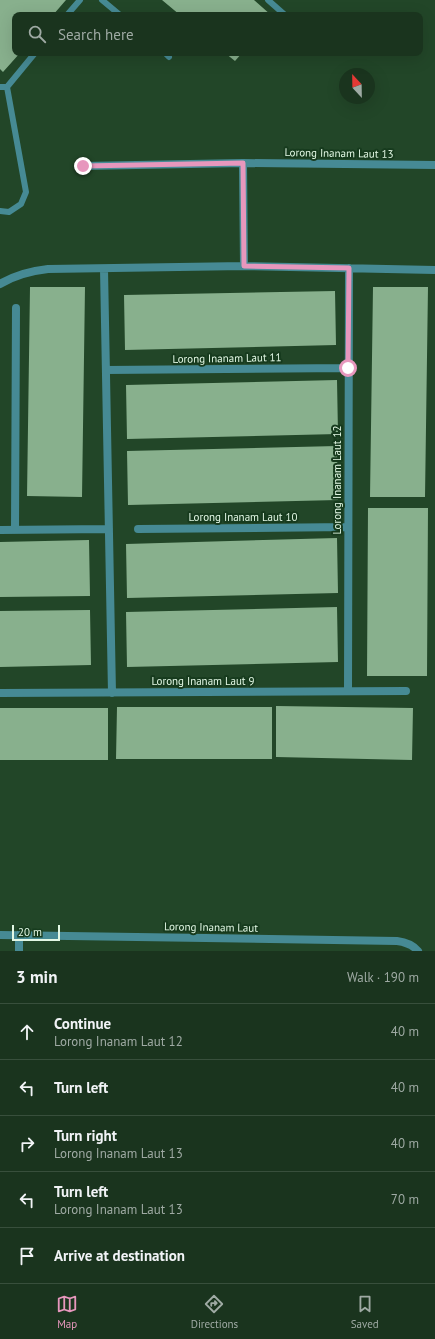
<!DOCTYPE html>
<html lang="en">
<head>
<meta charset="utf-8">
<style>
	body { margin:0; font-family:"PT Sans",sans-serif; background:#233c27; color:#f1f3f6 }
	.compass { position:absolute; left:339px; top:68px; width:36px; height:36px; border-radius:50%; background:#1a341e; box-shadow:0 4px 16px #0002; rotate:338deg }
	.scale { position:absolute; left:12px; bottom:10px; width:48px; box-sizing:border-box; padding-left:4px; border:2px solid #e3f8e5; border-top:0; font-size:11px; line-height:14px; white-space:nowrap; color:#e3f8e5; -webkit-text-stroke:3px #173b1e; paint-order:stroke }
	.stop { position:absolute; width:12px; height:12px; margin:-9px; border:3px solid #e797bd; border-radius:50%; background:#fff }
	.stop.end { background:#e797bd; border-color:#fff; box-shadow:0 1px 4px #0008 }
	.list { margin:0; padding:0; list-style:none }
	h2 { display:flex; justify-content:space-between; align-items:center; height:52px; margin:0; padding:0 16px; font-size:17px }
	h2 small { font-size:13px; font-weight:400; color:#9faaa4 }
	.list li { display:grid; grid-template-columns:26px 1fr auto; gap:12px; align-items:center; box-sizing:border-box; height:56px; padding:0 16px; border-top:1px solid #384f3c }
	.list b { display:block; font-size:15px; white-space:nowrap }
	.list p { margin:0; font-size:13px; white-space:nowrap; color:#9faaa4 }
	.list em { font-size:13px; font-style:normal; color:#9faaa4 }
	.icon { flex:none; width:22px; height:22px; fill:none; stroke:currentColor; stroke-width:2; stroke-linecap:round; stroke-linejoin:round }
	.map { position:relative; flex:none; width:435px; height:951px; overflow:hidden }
	.search { position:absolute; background:#1a341e; box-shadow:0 4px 16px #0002; left:12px; right:12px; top:12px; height:44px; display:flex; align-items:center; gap:10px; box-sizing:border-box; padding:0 14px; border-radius:8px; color:#9faaa4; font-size:15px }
	.sheet { height:332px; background:#1a341e }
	nav { display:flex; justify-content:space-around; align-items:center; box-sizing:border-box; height:56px; border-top:1px solid #384f3c; background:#1a341e; font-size:11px; color:#9faaa4 }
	nav a { display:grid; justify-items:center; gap:2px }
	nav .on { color:#e797bd }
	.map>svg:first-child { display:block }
	.building { fill:#88b08d }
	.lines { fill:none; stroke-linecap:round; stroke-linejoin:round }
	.service { stroke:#468a94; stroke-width:6 }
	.minor { stroke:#468a94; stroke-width:8 }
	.route { stroke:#e797bd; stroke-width:5 }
	.labels { text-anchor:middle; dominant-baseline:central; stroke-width:4; stroke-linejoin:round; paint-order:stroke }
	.street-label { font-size:11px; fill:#e3f8e5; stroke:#173b1e }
</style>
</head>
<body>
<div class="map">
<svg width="435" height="951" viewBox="0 0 435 951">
	<rect width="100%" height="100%" fill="#224628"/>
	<path class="building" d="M0 0H66L53 15H15V53H20L3 72 0 69Z
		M162 0H254L271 15H180Z
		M225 53H242L235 61Z
		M30 287H85L82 497 27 496Z
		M373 287H428L425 497H370Z
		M335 291 336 345 125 350 124 295Z
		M337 380 338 434 127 439 126 385Z
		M337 446 338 500 128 505 127 451Z
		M368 508H428L427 676H367Z
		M337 538 338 593 127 598 126 544Z
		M89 540 90 596 0 597V542Z
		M337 607 338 662 127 667 126 612Z
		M90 610 91 665 0 667V611Z
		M276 706 413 708 412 760 276 757Z
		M117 707H272V759H116Z
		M0 708H108V760H0Z"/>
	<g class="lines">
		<path class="service" d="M102 0 120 15
			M268 0 285 15
			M67 15 80 0
			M165 53 169 57
			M0 87H7L35 53
			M0 211 9 212 21 204 26 192 7 87"/>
		<path class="minor" d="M243 163 244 266
			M83 166 243 163 435 165
			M104 269 112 693
			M0 284C15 275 30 271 48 269L244 266 435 270
			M106 370 348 368
			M138 529 348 527
			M0 530 109 529
			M15 530 16 308
			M348 691 349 268
			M0 693 406 691
			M0 935 397 941C405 942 412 944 418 951
			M19 951V935"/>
	</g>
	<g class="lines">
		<path class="route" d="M83 166 243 163 244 266 349 268 348 368"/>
	</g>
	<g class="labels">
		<g class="street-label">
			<text transform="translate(339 153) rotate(1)">Lorong Inanam Laut 13</text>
			<text transform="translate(227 358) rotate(-1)">Lorong Inanam Laut 11</text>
			<text transform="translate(337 480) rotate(-90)">Lorong Inanam Laut 12</text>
			<text x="243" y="517">Lorong Inanam Laut 10</text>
			<text x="203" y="681">Lorong Inanam Laut 9</text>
			<text transform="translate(211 927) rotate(1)">Lorong Inanam Laut</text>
		</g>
	</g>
</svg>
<svg class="compass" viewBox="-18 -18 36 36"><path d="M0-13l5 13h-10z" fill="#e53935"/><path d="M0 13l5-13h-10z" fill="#9faaa4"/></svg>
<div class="scale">20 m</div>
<div class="stop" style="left:348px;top:368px"></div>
<div class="stop end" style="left:83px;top:166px"></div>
<div class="search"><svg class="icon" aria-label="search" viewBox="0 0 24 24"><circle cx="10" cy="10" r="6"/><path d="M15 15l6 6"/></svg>Search here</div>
</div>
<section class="sheet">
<h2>3 min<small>Walk · 190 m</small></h2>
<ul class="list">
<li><svg class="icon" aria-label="ahead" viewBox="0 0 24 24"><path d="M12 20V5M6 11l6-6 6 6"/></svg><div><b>Continue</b><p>Lorong Inanam Laut 12</p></div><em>40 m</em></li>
<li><svg class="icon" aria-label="left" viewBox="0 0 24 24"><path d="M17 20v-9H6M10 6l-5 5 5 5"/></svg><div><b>Turn left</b></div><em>40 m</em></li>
<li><svg class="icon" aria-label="right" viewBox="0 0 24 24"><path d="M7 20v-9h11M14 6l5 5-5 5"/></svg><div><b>Turn right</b><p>Lorong Inanam Laut 13</p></div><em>40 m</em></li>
<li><svg class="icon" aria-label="left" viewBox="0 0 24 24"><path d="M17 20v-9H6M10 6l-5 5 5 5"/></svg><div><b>Turn left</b><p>Lorong Inanam Laut 13</p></div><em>70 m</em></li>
<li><svg class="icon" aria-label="arrive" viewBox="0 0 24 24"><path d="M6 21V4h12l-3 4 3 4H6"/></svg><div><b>Arrive at destination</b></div></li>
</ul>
</section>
<nav>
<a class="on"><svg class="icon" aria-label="map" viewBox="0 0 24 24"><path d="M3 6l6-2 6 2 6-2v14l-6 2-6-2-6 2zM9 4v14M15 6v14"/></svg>Map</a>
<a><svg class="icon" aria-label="directions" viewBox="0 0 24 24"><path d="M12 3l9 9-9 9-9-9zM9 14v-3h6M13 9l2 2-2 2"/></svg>Directions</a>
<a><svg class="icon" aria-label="saved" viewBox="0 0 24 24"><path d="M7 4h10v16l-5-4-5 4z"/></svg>Saved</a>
</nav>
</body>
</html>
